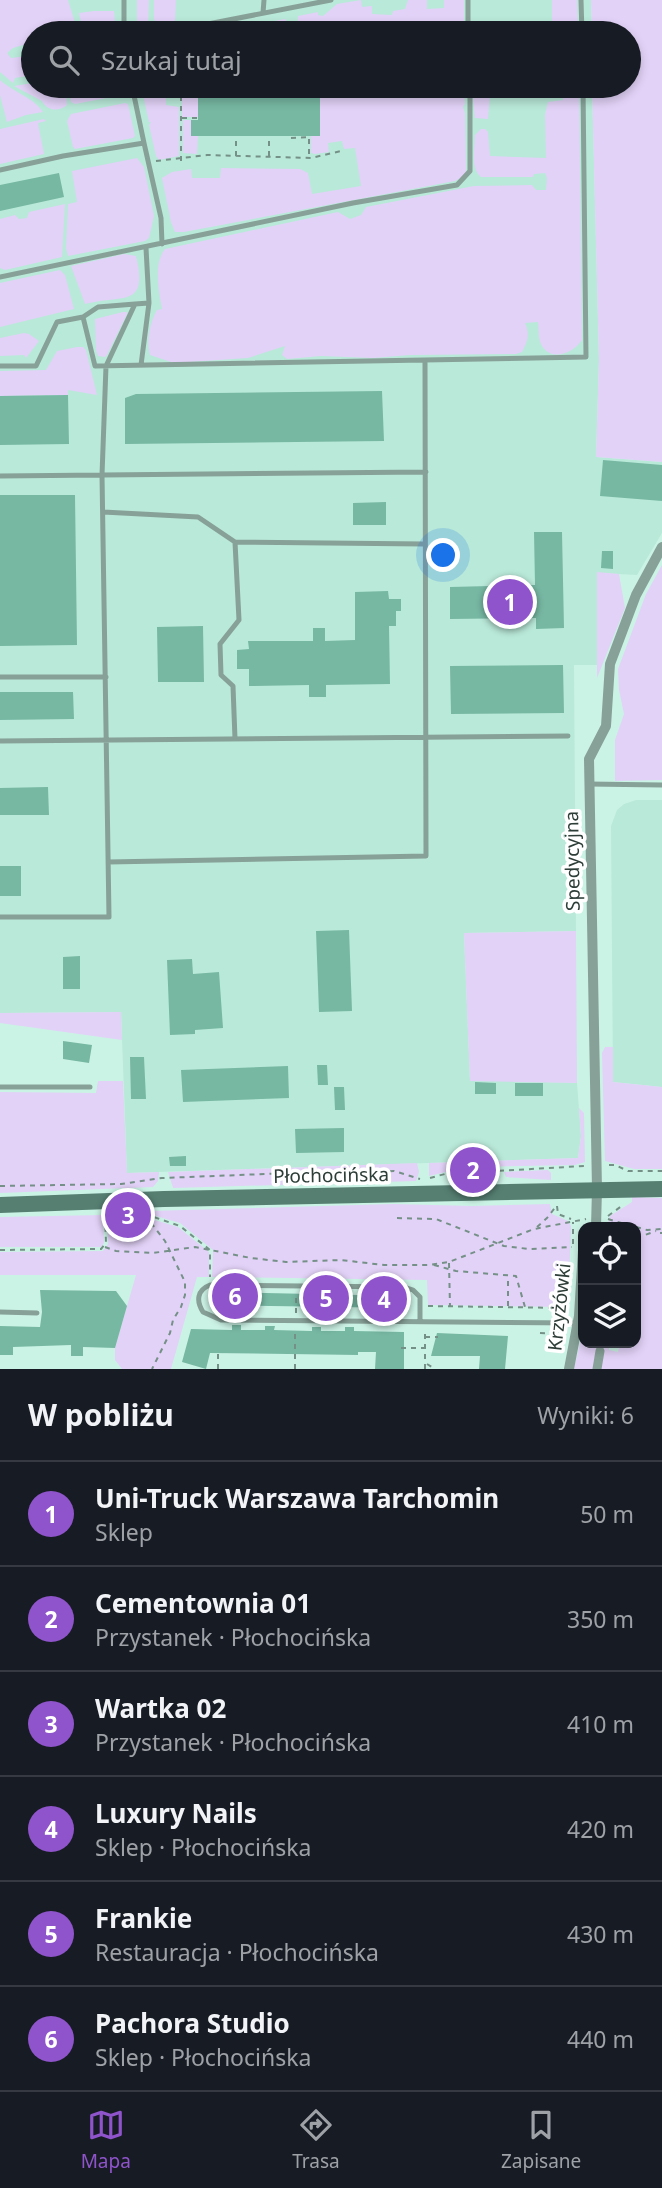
<!DOCTYPE html>
<html lang="pl">
<head>
<meta charset="utf-8">
<style>
	body { margin:0; font-family:"Noto Sans",sans-serif; background:#20242c; color:#f1f3f6 }
	.controls { position:absolute; right:21px; bottom:21px; display:grid; overflow:hidden; border-radius:14px; box-shadow:0 4px 10px #0003 }
	.controls button { width:63px; height:63px; display:grid; place-items:center; padding:0; border:0; border-bottom:2px solid #363941; background:#171b24; color:#f1f3f6; font:35px sans-serif }
	.you { position:absolute; left:444px; top:556px; width:24px; height:24px; margin:-18px; border:5px solid #fff; border-radius:50%; background:#1a73e8; box-shadow:0 0 0 10px #1a73e833 }
	.badge { display:grid; place-items:center; width:46px; height:46px; border-radius:50%; background:#8f54cb; color:#fff; font-size:23px; font-weight:700 }
	.pin { position:absolute; translate:-50% -50%; border:4px solid #fff; box-shadow:0 2px 7px #0006 }
	.list { margin:0; padding:0; list-style:none }
	h2 { display:flex; justify-content:space-between; align-items:center; height:91px; margin:0; padding:0 28px; font-size:30px }
	h2 small { font-size:23px; font-weight:400; color:#9ea1a6 }
	.list li { display:grid; grid-template-columns:46px 1fr auto; gap:21px; align-items:center; box-sizing:border-box; height:105px; padding:0 28px; border-top:2px solid #363941 }
	.list b { display:block; font-size:26px; white-space:nowrap }
	.list p { margin:0; font-size:23px; white-space:nowrap; color:#9ea1a6 }
	.list em { font-size:23px; font-style:normal; color:#9ea1a6 }
	.icon { flex:none; width:38px; height:38px; fill:none; stroke:currentColor; stroke-width:2; stroke-linecap:round; stroke-linejoin:round }
	.map { position:relative; flex:none; width:662px; height:1369px; overflow:hidden }
	.search { position:absolute; background:#171b24; box-shadow:0 4px 10px #0003; left:21px; right:21px; top:21px; height:77px; display:flex; align-items:center; gap:18px; box-sizing:border-box; padding:0 24px; border-radius:38px; color:#9ea1a6; font-size:26px }
	.sheet { height:721px; background:#171b24 }
	nav { display:flex; justify-content:space-around; align-items:center; box-sizing:border-box; height:98px; border-top:2px solid #363941; background:#171b24; font-size:19px; color:#9ea1a6 }
	nav a { display:grid; justify-items:center; gap:4px }
	nav .on { color:#8f54cb }
	.map>svg:first-child { display:block }
	.built { fill:#b9e9d9 }
	.green { fill:#e2d2f7 }
	.building { fill:#77b8a3 }
	.lines { fill:none; stroke-linecap:round; stroke-linejoin:round }
	.path { stroke:#759087; stroke-width:2; stroke-dasharray:5 5; stroke-linecap:butt }
	.service { stroke:#87a198; stroke-width:5 }
	.pedestrian { stroke:#87a198; stroke-width:9 }
	.minor { stroke:#87a198; stroke-width:10 }
	.secondary { stroke:#567f72; stroke-width:16 }
	.labels { text-anchor:middle; dominant-baseline:central; stroke-width:7; stroke-linejoin:round; paint-order:stroke }
	.street-label { font-size:19px; fill:#2d3d38; stroke:#fff }
</style>
</head>
<body>
<div class="map">
<svg width="662" height="1369" viewBox="0 0 662 1369">
	<rect width="100%" height="100%" fill="#cbf3e5"/>
	<path class="built" d="M0 0H591L592 33H33V86H592L599 360 596 457 662 462V533L637 575 597 573V665H574L576 931 464 933 470 1080 577 1083 581 1136 578 1158 127 1173 121 1012 0 1013Z
		M636 800H662V1087L613 1082 611 826 617 810 624 804Z"/>
	<path class="green" d="M0 0H68L76 26 75 33H33V42L13 48 7 53 11 58 28 56 33 75 15 78 13 83 0 72Z
		M137 0H149L148 29 143 30 137 26Z
		M154 0H176L175 23 157 25 154 19Z
		M361 0 362 7 372 6V14L392 15 393 11 405 9 408 0H427V9L444 8V0H464V33H297L298 16 318 12V15L323 16 337 4Z
		M552 0H577L578 33H544V29H552Z
		M591 0H662V462L596 457 599 360 592 86H629V33H592Z
		M94 11H114L116 33H83L79 13Z
		M285 19 289 24V33H263L264 23Z
		M0 80C13 92 33 97 43 112L26 115 7 122 0 95Z
		M33 83V86H66L67 105C59 112 47 111 42 101L14 86Z
		M68 86H124V87L117 96 75 104 71 102Z
		M141 86H166V105L179 107V156L159 160 156 156 149 125 151 122H149Z
		M182 86H198V117H182Z
		M320 86H464L465 104 463 107 465 113 466 171 464 176 455 181 184 232H175L171 222 162 178 172 172 191 169 192 178H220L221 168 300 169 308 173 312 194 361 186 355 148 344 149 342 141 328 143 329 152 315 154 311 153V136H320Z
		M478 86H487L490 96 488 119 475 118 473 99 475 94 480 92V87Z
		M563 86H579L582 340C574 353 550 363 541 344 538 338 539 329 538 322L525 323C530 334 528 341 522 352L516 354 410 355 373 358 321 356 287 359 282 355 285 346 248 358 174 363 150 355C146 342 150 322 157 310L162 309C159 292 153 263 165 249L338 212 350 219 361 215 366 207 474 186 532 185 536 190H546L547 178 545 173 534 174 533 177H481C470 168 475 149 475 135L481 129H485L488 132 490 156 546 158 545 115 548 102 563 100Z
		M125 103 128 104 135 136 133 138 75 149 73 147 67 121 71 114Z
		M44 119 46 121 38 123 44 154 0 164V129Z
		M183 120H191V136H198L197 154 183 153Z
		M137 158 144 167 154 216 149 238 145 241 68 256 66 248 68 204 77 202 72 171Z
		M65 204 62 257 5 270 0 268V219L15 215 19 219 27 218 29 212Z
		M124 254 136 256C149 309 122 294 85 304L71 266Z
		M60 270 65 275 74 309 0 327V283Z
		M123 312H127V314L107 355 105 357 98 356 96 350 95 319Z
		M24 333 29 334 39 341 26 358 24 355 0 356V338Z
		M77 347H83L86 350 97 395 68 390V395L0 396V371L46 370 57 351Z
		M662 565V780L615 781V740L624 714 619 690 618 669 646 594Z
		M597 572 619 574 625 608 597 678Z
		M576 931 577 1083 470 1081 464 933Z
		M121 1012 122 1040 0 1023V1013Z
		M605 1047H613V1082L662 1087V1169H634L605 1161 602 1053Z
		M98 1081H123L127 1173 159 1172 158 1181 153 1187 0 1193V1092L96 1093Z
		M579 1108 584 1113 585 1162 575 1165 467 1167 429 1176V1163L578 1158 581 1136Z
		M417 1163 419 1172 416 1181 173 1188 168 1172Z
		M548 1170 551 1173V1180L506 1177 504 1172Z
		M632 1197 662 1198V1369H574L583 1329V1343H609V1350L618 1352 620 1343H636V1227H607L610 1216 632 1202Z
		M393 1204 472 1206 550 1204 552 1214 568 1221 571 1226 569 1283H565L564 1295 570 1296 567 1307 428 1305 427 1280 212 1277 213 1250 180 1223 149 1214V1211Z
		M103 1215 104 1243 101 1247H0V1217Z
		M138 1215 178 1227 209 1252V1277H197L171 1369H122L115 1360V1348L136 1275H0V1252L103 1251 108 1244 107 1217Z"/>
	<path class="building" d="M198 86H320V136H191V120H198Z
		M59 173 64 197 0 211V185Z
		M382 391 384 441 125 444V398L136 394Z
		M68 395 69 444 0 445V396Z
		M603 460 662 465V501L600 496Z
		M0 495H75L77 645 0 646Z
		M386 502V525H353V503Z
		M534 532H562L564 628 536 629V618L450 619V587L535 585Z
		M602 551H613V569L601 568Z
		M388 591 389 599H401V611H396V626H389L390 684 326 685V697H309V685L249 686V669H237V650L249 649 248 641H313V628H325V641L355 640V592Z
		M203 626 204 682H158L157 627Z
		M563 665 564 713 451 714 450 666Z
		M0 692H73L74 719 0 720Z
		M48 787 49 815H0V788Z
		M0 866H21V896H0Z
		M349 930 352 1011 319 1012 316 931Z
		M80 956V989H63V957Z
		M192 959 193 974 219 972 223 1028 195 1030V1034L170 1035 167 960Z
		M63 1041 92 1045 89 1063 63 1059Z
		M130 1057H144L146 1099H131Z
		M317 1065H327L328 1085H318Z
		M288 1066 289 1098 183 1102 181 1070Z
		M475 1082 496 1083V1094H475Z
		M515 1083H543V1096H515Z
		M334 1087H344L345 1110H335Z
		M344 1128V1152L296 1153 295 1129Z
		M186 1156V1166H170L169 1157Z
		M40 1290 116 1291 127 1306 115 1348 83 1347V1356H71V1345L13 1347V1355H0V1326L40 1327 42 1312Z
		M214 1292 404 1296V1308L214 1305Z
		M232 1325H241V1330H265V1326H275L274 1330 312 1331V1327H321V1331H345V1327H354V1331L404 1332V1369H375L376 1352H358V1355L210 1353 206 1369 182 1362 191 1329 232 1330Z
		M437 1333 508 1336 505 1369H479L480 1356H431Z"/>
	<g class="lines">
		<path class="path" d="M261 22V33
			M181 86V162
			M182 118H198
			M291 138 309 137V156
			M236 156V136
			M269 156V136
			M156 161 207 155 311 158 341 151
			M609 1165H615L628 1171H662
			M430 1178 456 1171 479 1172 584 1166
			M0 1186 121 1184 162 1178 291 1173 333 1174 394 1171 420 1179
			M557 1206 558 1214 571 1219
			M145 1214 180 1226 210 1250V1277
			M145 1215 165 1241 185 1282V1295L181 1307 173 1320 170 1333 152 1369
			M608 1216 623 1205
			M397 1218 436 1219 504 1246 529 1249 572 1247
			M608 1219 635 1227
			M537 1227 547 1218 557 1205
			M636 1227 647 1230 662 1229
			M660 1233H662
			M636 1234 645 1235 656 1231
			M573 1244V1222
			M105 1247 116 1251 153 1253 195 1247 251 1258 286 1262 341 1260 384 1265H429L449 1262 534 1229 586 1219
			M0 1250 101 1249 106 1243 105 1216
			M449 1263 450 1306
			M434 1265 456 1271 516 1276 525 1307
			M428 1306 569 1308
			M508 1306V1281
			M296 1313V1294
			M540 1333 565 1334
			M425 1337H438
			M401 1348H425
			M427 1364 435 1369
			M218 1369V1350
			M295 1369V1329
			M425 1369V1331"/>
		<path class="service" d="M468 0V33
			M581 0 582 33
			M263 13 264 0
			M124 33V0
			M162 33 331 0
			M144 143 161 218 162 244
			M0 170 63 156 144 143 132 86
			M0 277 353 203 457 185 470 171V86
			M83 317 95 366 586 357 583 86
			M141 365 149 303 146 248
			M0 366H36L57 322 83 317 98 307 135 304
			M0 476 426 472
			M103 512 198 517 235 542 424 544
			M0 677H106
			M235 739 233 686 221 675 220 644 239 620 235 542
			M0 741 568 736
			M588 784 662 785
			M108 862 426 856 425 361
			M0 917H109L102 475 106 366 135 304 149 303
			M0 1087H90
			M0 1312 37 1313
			M420 1321V1297L413 1290 404 1287 210 1285C197 1290 196 1301 203 1312L221 1320 578 1323"/>
		<path class="pedestrian" d="M597 1369 600 1351"/>
		<path class="minor" d="M596 1227 597 1189 589 759 606 726 610 664 636 595 662 547
			M569 1369 579 1316 583 1250"/>
		<path class="secondary" d="M0 1205 164 1199 662 1189"/>
	</g>
	<g class="labels">
		<g class="street-label">
			<text transform="translate(572 861) rotate(-91)">Spedycyjna</text>
			<text transform="translate(331 1175) rotate(-1)">Płochocińska</text>
			<text transform="translate(559 1307) rotate(-84)">Krzyżówki</text>
		</g>
	</g>
</svg>
<div class="controls">
<button><svg class="icon" aria-label="locate" viewBox="0 0 24 24"><circle cx="12" cy="12" r="6"/><path d="M12 2v4M12 18v4M2 12h4M18 12h4"/></svg></button>
<button><svg class="icon" aria-label="layers" viewBox="0 0 24 24"><path d="M12 4l9 5-9 5-9-5zM3 14l9 5 9-5"/></svg></button>
</div>
<div class="you"></div>
<div class="pin badge" style="left:510px;top:602px">1</div>
<div class="pin badge" style="left:473px;top:1170px">2</div>
<div class="pin badge" style="left:128px;top:1215px">3</div>
<div class="pin badge" style="left:384px;top:1299px">4</div>
<div class="pin badge" style="left:326px;top:1298px">5</div>
<div class="pin badge" style="left:235px;top:1296px">6</div>
<div class="search"><svg class="icon" aria-label="search" viewBox="0 0 24 24"><circle cx="10" cy="10" r="6"/><path d="M15 15l6 6"/></svg>Szukaj tutaj</div>
</div>
<section class="sheet">
<h2>W pobliżu<small>Wyniki: 6</small></h2>
<ul class="list">
<li><span class="badge">1</span><div><b>Uni-Truck Warszawa Tarchomin</b><p>Sklep</p></div><em>50 m</em></li>
<li><span class="badge">2</span><div><b>Cementownia 01</b><p>Przystanek · Płochocińska</p></div><em>350 m</em></li>
<li><span class="badge">3</span><div><b>Wartka 02</b><p>Przystanek · Płochocińska</p></div><em>410 m</em></li>
<li><span class="badge">4</span><div><b>Luxury Nails</b><p>Sklep · Płochocińska</p></div><em>420 m</em></li>
<li><span class="badge">5</span><div><b>Frankie</b><p>Restauracja · Płochocińska</p></div><em>430 m</em></li>
<li><span class="badge">6</span><div><b>Pachora Studio</b><p>Sklep · Płochocińska</p></div><em>440 m</em></li>
</ul>
</section>
<nav>
<a class="on"><svg class="icon" aria-label="map" viewBox="0 0 24 24"><path d="M3 6l6-2 6 2 6-2v14l-6 2-6-2-6 2zM9 4v14M15 6v14"/></svg>Mapa</a>
<a><svg class="icon" aria-label="directions" viewBox="0 0 24 24"><path d="M12 3l9 9-9 9-9-9zM9 14v-3h6M13 9l2 2-2 2"/></svg>Trasa</a>
<a><svg class="icon" aria-label="saved" viewBox="0 0 24 24"><path d="M7 4h10v16l-5-4-5 4z"/></svg>Zapisane</a>
</nav>
</body>
</html>
